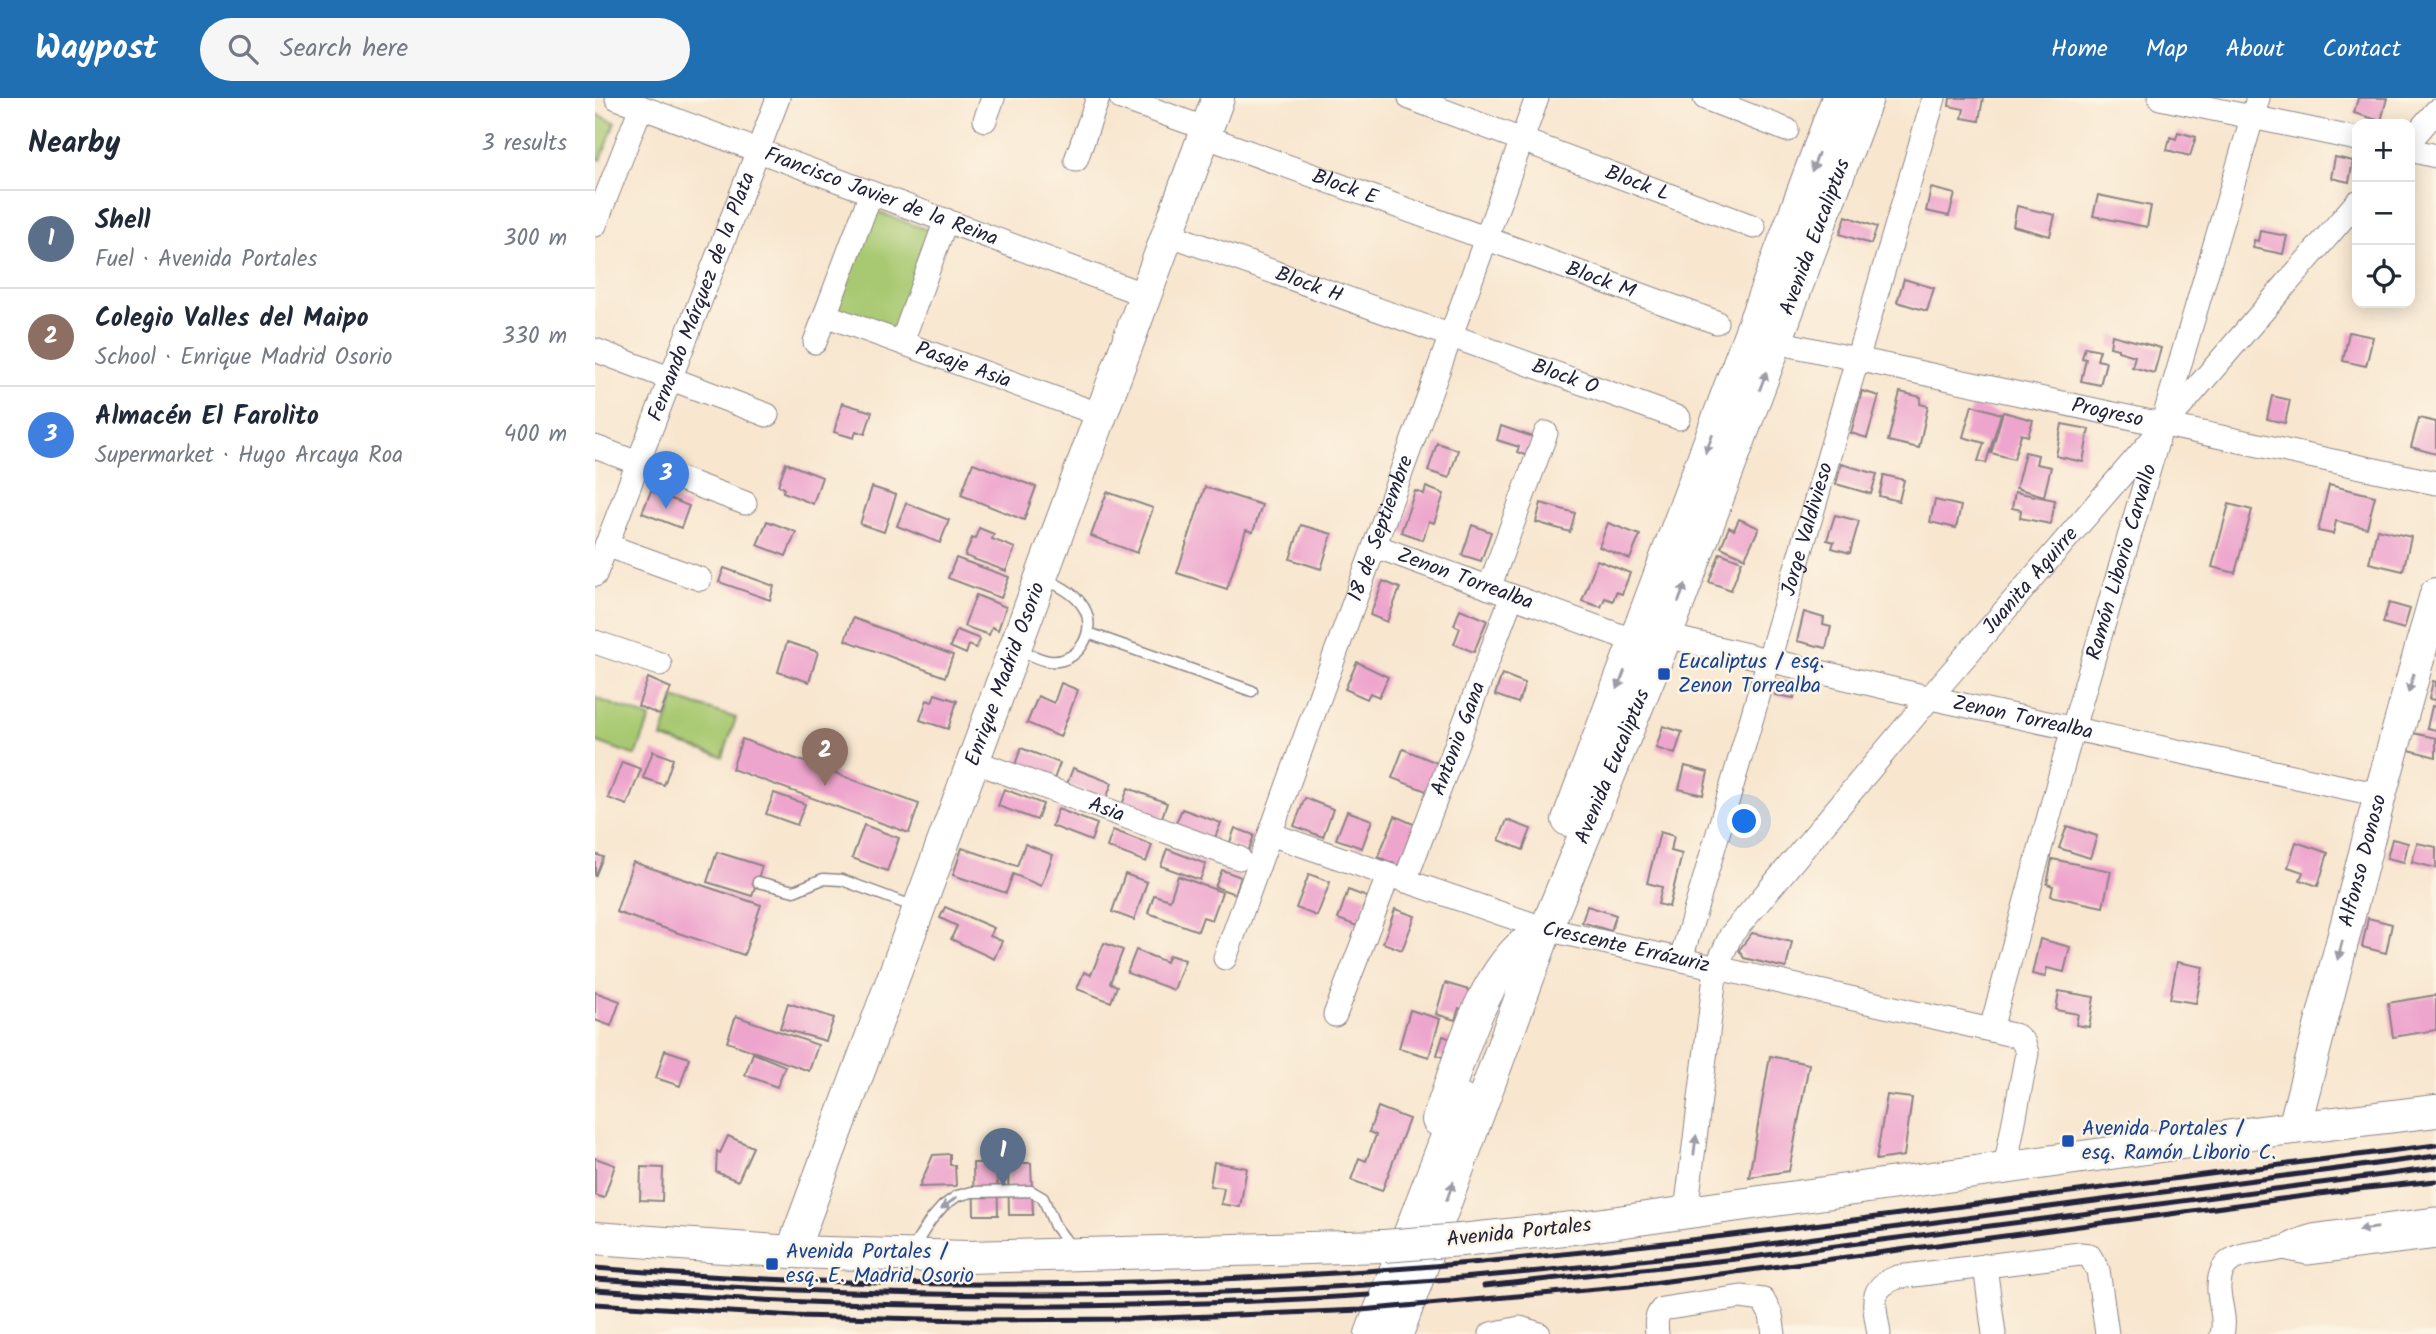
<!DOCTYPE html>
<html lang="en">
<head>
<meta charset="utf-8">
<style>
	body { margin:0; font-family:Kalam,sans-serif; background:#f6f6f7; color:#1f2937 }
	.controls { position:absolute; right:21px; top:21px; display:grid; overflow:hidden; border-radius:14px; box-shadow:0 4px 18px #0003 }
	.controls button { width:63px; height:63px; display:grid; place-items:center; padding:0; border:0; border-bottom:2px solid #e0e1e3; background:#fff; color:#1f2937; font:35px sans-serif }
	.you { position:absolute; left:1150px; top:724px; width:24px; height:24px; margin:-18px; border:5px solid #fff; border-radius:50%; background:#1a73e8; box-shadow:0 0 0 10px #1a73e833 }
	.badge { display:grid; place-items:center; width:46px; height:46px; border-radius:50%; background:#1f6fb2; color:#fff; font-size:23px; font-weight:700 }
	.pin { position:absolute; translate:-50% -58px; filter:drop-shadow(0 2px 4px #0008) }
	.pin::after { content:''; position:absolute; top:37px; width:24px; height:21px; background:inherit; clip-path:polygon(0 0,100% 0,50% 100%) }
	.list { margin:0; padding:0; list-style:none }
	h2 { display:flex; justify-content:space-between; align-items:center; height:91px; margin:0; padding:0 28px; font-size:30px }
	h2 small { font-size:23px; font-weight:400; color:#747a83 }
	.list li { display:grid; grid-template-columns:46px 1fr auto; gap:21px; align-items:center; box-sizing:border-box; height:98px; padding:0 28px; border-top:2px solid #e0e1e3 }
	.list b { display:block; font-size:26px; white-space:nowrap }
	.list p { margin:0; font-size:23px; white-space:nowrap; color:#747a83 }
	.list em { font-size:23px; font-style:normal; color:#747a83 }
	.icon { flex:none; width:38px; height:38px; fill:none; stroke:currentColor; stroke-width:2; stroke-linecap:round; stroke-linejoin:round }
	.map { position:relative; flex:none; width:1841px; height:1236px; overflow:hidden }
	header { display:flex; align-items:center; gap:42px; box-sizing:border-box; height:98px; padding:0 35px; background:#1f6fb2; color:#fff }
	header strong { font-size:33px }
	nav { display:flex; gap:38px; margin-inline-start:auto; font-size:24px }
	.search { width:490px; height:63px; background:#f6f6f7; display:flex; align-items:center; gap:18px; box-sizing:border-box; padding:0 24px; border-radius:38px; color:#747a83; font-size:26px }
	main { display:flex }
	aside { flex:1; background:#fff }
	.map>svg:first-child { display:block }
	.green { fill:#a8c971; stroke:#657656; stroke-width:2 }
	.building { fill:#eea5cd }
	.lines { fill:none; stroke-linecap:round; stroke-linejoin:round }
	.lane-casing { stroke:#8d8485; stroke-width:13 }
	.street-casing { stroke:#8d8485; stroke-width:25 }
	.secondary-casing { stroke:#8d8485; stroke-width:34 }
	.lane { stroke:#fff; stroke-width:10 }
	.street { stroke:#fff; stroke-width:23 }
	.secondary { stroke:#fff; stroke-width:32 }
	.rail { stroke:#22223b; stroke-width:5 }
	.secondary-bridge-casing { stroke:#8d8485; stroke-width:34; stroke-linecap:butt }
	.secondary-bridge { stroke:#fff; stroke-width:32 }
	.oneway { fill:#9c9ca7 }
	.transit-dot { fill:#1a4fb4; stroke:#fcf5e5; stroke-width:2.5 }
	.labels { text-anchor:middle; dominant-baseline:central; stroke-width:5; stroke-linejoin:round; paint-order:stroke }
	.street-label { font-size:21px; fill:#22223b; stroke:#fcf5e5 }
	.transit-label { font-size:21px; fill:#164399; stroke:#fcf5e5; text-anchor:start }
</style>
</head>
<body>
<header>
<strong>Waypost</strong>
<div class="search"><svg class="icon" aria-label="search" viewBox="0 0 24 24"><circle cx="10" cy="10" r="6"/><path d="M15 15l6 6"/></svg>Search here</div>
<nav><a>Home</a><a>Map</a><a>About</a><a>Contact</a></nav>
</header>
<main>
<aside>
<h2>Nearby<small>3 results</small></h2>
<ul class="list">
<li><span class="badge" style="background:#5c6f8a">1</span><div><b>Shell</b><p>Fuel · Avenida Portales</p></div><em>300 m</em></li>
<li><span class="badge" style="background:#8d6e63">2</span><div><b>Colegio Valles del Maipo</b><p>School · Enrique Madrid Osorio</p></div><em>330 m</em></li>
<li><span class="badge" style="background:#3f7fe0">3</span><div><b>Almacén El Farolito</b><p>Supermarket · Hugo Arcaya Roa</p></div><em>400 m</em></li>
</ul>
</aside>
<div class="map">
<svg width="1841" height="1236" viewBox="0 0 1841 1236">
	<rect width="100%" height="100%" fill="#fcf5e5"/>
	<filter id="ink" filterUnits="userSpaceOnUse"><feTurbulence type="fractalNoise" baseFrequency=".0143" numOctaves="2"/><feDisplacementMap in="SourceGraphic" scale="14" xChannelSelector="R" yChannelSelector="G"/><feConvolveMatrix kernelMatrix="1 2 1 2 8 2 1 2 1" color-interpolation-filters="sRGB"/></filter>
	<filter id="wash" filterUnits="userSpaceOnUse"><feTurbulence type="fractalNoise" baseFrequency=".00686" numOctaves="4" result="noise"/><feDisplacementMap in="SourceGraphic" scale="28" xChannelSelector="R" yChannelSelector="G"/><feGaussianBlur stdDeviation="1.57" result="paint"/><feColorMatrix in="noise" values="0 0 0 0 0 0 0 0 0 0 0 0 0 0 0 0 0 1.4 0 .05"/><feComposite in="paint" operator="in"/></filter>
	<g filter="url(#wash)">
		<rect width="100%" height="100%" fill="#f8e6cf"/>
		<path class="green" d="M0 16 20 24 6 62 0 59Z
			M278 112 341 135 303 237 240 214Z
			M0 600 55 620 41 658 0 643Z
			M79 600 141 620 128 659 67 640Z"/>
		<g id="blocks">
			<path class="building" d="M1355 0H1388L1384 23 1367 20 1369 11 1354 8Z
				M1763 0H1792L1786 23 1759 15Z
				M1583 34 1601 39 1595 58 1572 52 1575 39 1581 41Z
				M1740 59 1758 63 1754 84 1736 80Z
				M1336 90 1360 96 1354 118 1331 113Z
				M1503 97 1556 108 1552 129 1498 118Z
				M1422 108 1460 117 1455 138 1418 128Z
				M1251 118 1282 129 1276 146 1245 136Z
				M1665 133 1692 138 1688 156 1658 150 1659 142 1663 143Z
				M1309 181 1339 190 1332 213 1302 204Z
				M1754 234 1778 239 1771 268 1748 263Z
				M1517 237 1566 250 1559 275 1537 269 1540 258 1523 253V251L1515 249Z
				M1490 249 1505 252 1502 262 1511 264 1505 287 1486 283 1491 261 1487 260Z
				M1267 293 1284 298 1272 340 1256 335Z
				M1305 294 1326 299 1325 306 1333 308 1324 350 1293 343Z
				M1677 298 1695 302 1690 325 1672 321Z
				M247 305 277 314 270 336 261 333 259 340 239 334Z
				M1377 307 1406 316 1391 365 1383 363 1389 345 1368 339Z
				M1408 314 1438 322 1433 338 1426 336 1419 361 1396 355Z
				M1824 320 1841 324V356L1816 349Z
				M1467 326 1494 331 1488 364 1461 358Z
				M906 328 938 339 932 358 922 354 924 349 902 342Z
				M842 345 863 352 854 380 833 373Z
				M1430 354 1443 357 1441 366 1456 369 1449 398 1421 390Z
				M191 365 227 379 218 406 188 394 189 390 183 387Z
				M378 365 441 389 429 422 366 397Z
				M1246 366 1282 376 1276 396 1241 386Z
				M1289 377 1309 382 1304 403 1284 398Z
				M1734 387 1780 398 1772 430 1741 423 1738 436 1723 433Z
				M277 389 301 397 289 434 265 426Z
				M610 389 667 407 658 434 651 432 632 491 582 475Z
				M831 389 849 396 839 425 834 423 828 442 806 434 820 393 829 396Z
				M56 393 94 408 86 430 47 415Z
				M512 394 558 410 542 455 496 438Z
				M1420 394 1460 402 1456 426 1425 420 1426 412 1417 410Z
				M1340 402 1366 408 1361 430 1335 424Z
				M311 405 354 422 345 445 302 428Z
				M946 405 980 415 975 434 941 424Z
				M1634 406 1657 412 1640 475 1617 469Z
				M1240 417 1264 423 1255 455 1237 450 1239 444 1232 442Z
				M1144 421 1164 430 1150 460 1126 449 1134 429 1139 432Z
				M172 423 201 434 191 458 162 447Z
				M1013 425 1045 437 1035 461 1004 449Z
				M706 427 737 436 726 471 695 461Z
				M877 427 896 434 886 463 867 457Z
				M384 430 399 436 397 441 420 450 411 473 370 458 377 440 380 441Z
				M1782 431 1816 439 1808 473 1774 465Z
				M1125 455 1147 463 1136 492 1114 484Z
				M361 460 414 479 406 500 353 480Z
				M1002 462 1035 475 1027 496 1021 494 1018 503 1010 500 1006 509 987 503Z
				M129 470 179 488 175 502 124 484Z
				M788 483 805 490 792 524 775 517Z
				M381 497 411 509 403 532 397 529 394 537 369 528Z
				M1794 505 1815 511 1809 531 1788 525Z
				M865 511 892 522 879 554 859 546 865 530 859 527Z
				M1209 514 1229 520 1228 527 1236 529 1231 550 1202 543Z
				M258 520 358 557 350 579 250 542Z
				M362 532 385 541 381 550 374 547 371 556 355 549Z
				M192 544 223 554 214 584 183 574Z
				M762 564 793 579 784 599 775 595 772 601 750 591Z
				M907 576 930 585 923 605 900 597Z
				M53 580 76 590 65 617 43 608Z
				M1183 582 1201 585 1199 600 1180 597Z
				M1838 583 1841 584V602L1834 601Z
				M466 585 483 592 465 639 432 625 443 598 459 605Z
				M340 596 362 603 353 631 325 622 332 602 337 604Z
				M1837 608 1841 609V632L1832 630Z
				M1068 628 1087 634 1080 656 1061 650Z
				M1818 635 1841 640V659L1814 652Z
				M147 641 324 706 314 735 137 671Z
				M426 650 465 665 459 681 420 667Z
				M808 651 845 666 834 694 797 680Z
				M58 653 78 661 69 687 48 680Z
				M27 664 46 671 32 707 13 700Z
				M1090 668 1113 674 1108 697 1084 691Z
				M478 670 517 685 511 701 472 686Z
				M533 690 572 705 566 722 527 707Z
				M409 691 448 706 442 722 403 708Z
				M179 695 210 706 202 727 171 716Z
				M710 700 738 711 728 739 699 728Z
				M463 711 502 726 496 743 457 728Z
				M587 711 626 725 619 742 580 727Z
				M752 713 777 722 767 750 741 741Z
				M800 718 823 728 807 769 783 759Z
				M912 722 936 731 928 752 904 742Z
				M269 727 304 740 292 773 257 760Z
				M1472 728 1502 738 1495 760 1464 750Z
				M640 730 659 737 653 754 634 747Z
				M518 732 557 747 551 764 512 749Z
				M1065 734 1079 738 1076 753 1087 756 1074 809 1063 806 1067 789 1052 785Z
				M1797 741 1813 745 1809 764 1792 760Z
				M1701 744 1733 755 1723 788 1705 782 1708 774 1693 769Z
				M1822 745 1841 749V770L1817 764Z
				M430 746 458 757 446 788 418 776 411 795 358 777 367 750 422 768Z
				M572 751 611 766 605 782 566 768Z
				M122 754 167 768 157 798 112 784Z
				M0 756 8 759 0 779Z
				M1457 761 1516 773 1508 809 1456 798 1458 788 1452 786Z
				M38 764 166 807 149 857 21 814Z
				M627 772 646 779 640 796 620 789Z
				M530 776 552 784 539 822 517 814Z
				M714 776 735 784 722 818 701 810Z
				M583 778 627 794 617 822 608 819 603 833 553 815 559 797 575 802Z
				M753 792 772 799 762 828 743 821Z
				M992 808 1021 817 1016 833 987 824Z
				M350 809 399 830 395 838 407 843 399 861 356 841 362 828 345 820Z
				M800 811 820 818 807 852 788 845Z
				M1773 820 1797 826 1791 855 1767 849Z
				M1157 835 1197 844 1191 870 1149 860 1144 852Z
				M1445 841 1475 849 1469 874 1452 870 1450 879 1437 876Z
				M509 845 528 852 515 885 522 888 516 904 482 891 489 874 496 877Z
				M541 852 571 864 574 857 590 862 579 892 532 875Z
				M1582 864 1608 869 1601 905 1575 901Z
				M850 885 877 893 871 912 864 910 860 922 841 916Z
				M1464 893 1499 899 1494 929 1481 927 1483 916 1461 912Z
				M0 894 25 903 16 928 0 922Z
				M1841 897V932L1798 939 1793 905Z
				M193 905 239 920 231 943 185 930Z
				M815 912 845 921 834 959 804 950Z
				M141 918 223 947 214 973 132 944Z
				M848 938 864 944 857 963 842 957Z
				M70 952 94 960 85 988 61 980Z
				M158 955 190 968 182 989 150 977Z
				M1175 958 1214 966 1194 1073 1154 1079Z
				M1292 997 1317 1000 1309 1058 1281 1062Z
				M783 1009 814 1021 787 1093 756 1082 764 1060 771 1063 781 1037 774 1034Z
				M133 1038 158 1049 143 1083 121 1074 122 1053 125 1055Z
				M355 1056V1067H360L361 1088 324 1089 338 1057Z
				M0 1060 20 1067 9 1100 0 1097Z
				M619 1064 652 1070 645 1109 626 1106 629 1090 615 1088Z
				M378 1065H402L403 1117H379Z
				M413 1065H436L438 1117H414Z
				M46 1069 68 1070 67 1103 45 1102Z"/>
		</g>
	</g>
	<g filter="url(#ink)">
		<use href="#blocks" fill-opacity="0" stroke="#8d8485" stroke-width="2"/>
		<g class="lines">
			<defs>
				<path id="lane" d="M493 535 657 593
					M423 551C433 555 444 562 454 563 482 567 503 534 489 510 481 496 464 487 449 481
					M163 784 199 793 228 781 247 782 320 809
					M316 1153 335 1123 348 1108 362 1098 377 1094 436 1093 448 1100 460 1128 478 1152"/>
				<g id="street">
					<path id="s1" d="M22 0 550 197"/>
					<path d="M526 0 612 31"/>
					<path id="s2" d="M815 0 1159 129"/>
					<path d="M1110 0 1192 32"/>
					<path d="M1565 0 1762 41"/>
					<path d="M390 22 398 0"/>
					<path id="s3" d="M609 38 1121 224"/>
					<path d="M1815 43 1841 13"/>
					<path d="M1815 52 1841 58"/>
					<path d="M481 62 503 0"/>
					<path d="M0 127 46 9"/>
					<path id="s4" d="M573 136 1084 320"/>
					<path id="s5" d="M230 217 506 317"/>
					<path d="M220 244 276 95"/>
					<path d="M307 244 351 122"/>
					<path id="s6" d="M1182 244 1841 385"/>
					<path d="M0 252 172 317"/>
					<path d="M0 349 150 405"/>
					<path d="M11 447 105 481"/>
					<path id="s7" d="M780 448 1040 543"/>
					<path id="s8" d="M0 477 183 0"/>
					<path d="M894 490 951 335"/>
					<path id="s9" d="M1071 538 1336 600 1785 697"/>
					<path d="M0 544 65 566"/>
					<path id="s10" d="M378 663 644 760"/>
					<path id="s11" d="M675 736 951 831 1422 938 1429 945 1432 955 1410 1070"/>
					<path id="s12" d="M810 783 917 498"/>
					<path id="s13" d="M630 860 942 0"/>
					<path id="s14" d="M1086 861 1339 0"/>
					<path d="M740 917 793 778"/>
					<path id="s15" d="M1396 931 1478 630 1663 0"/>
					<path id="s16" d="M1091 1114 1121 870 1136 837 1349 583 1762 104"/>
					<path d="M1689 1150 1712 1155 1841 1139"/>
					<path d="M1390 1168 1399 1236"/>
					<path d="M896 1236 925 1230 944 1236"/>
					<path d="M1062 1236C1061 1226 1060 1219 1067 1211L1146 1199 1168 1202 1176 1217 1179 1236"/>
					<path d="M1284 1236C1280 1208 1271 1190 1303 1179L1485 1156 1494 1157 1503 1172 1512 1236"/>
					<path d="M1627 1236C1631 1222 1625 1207 1624 1193 1622 1149 1661 1158 1688 1150 1698 1146 1707 1140 1718 1138L1841 1121"/>
				</g>
				<g id="secondary">
					<path d="M973 722 1243 0"/>
					<path d="M843 1022C863 967 883 888 926 848"/>
					<path id="s17" d="M1699 1030 1785 697 1841 496"/>
					<path d="M0 1140 197 1154 372 1159 789 1148"/>
					<path d="M866 1142 987 1129 1665 1034 1841 1013"/>
					<path id="s18" d="M197 1154 623 0"/>
					<path d="M776 1236 866 1002"/>
					<path id="s19" d="M802 1236 951 831 1071 538 1272 0"/>
				</g>
			</defs>
			<use href="#lane" class="lane-casing"/>
			<use href="#street" class="street-casing"/>
			<use href="#secondary" class="secondary-casing"/>
			<use href="#lane" class="lane"/>
			<use href="#street" class="street"/>
			<use href="#secondary" class="secondary"/>
			<path class="rail" d="M0 1170C287 1194 577 1190 863 1166 1024 1152 1184 1132 1343 1111 1509 1090 1675 1069 1841 1047
				M0 1181C284 1201 570 1204 854 1181 999 1170 1144 1150 1288 1131 1472 1107 1657 1082 1841 1058
				M889 1188 1141 1161 1841 1070
				M0 1192C258 1211 516 1214 774 1197
				M0 1206 201 1218 374 1222 542 1221 766 1212 1035 1188 1762 1091 1841 1083"/>
			<defs>
				<path id="secondary-bridge" d="M789 1148 866 1142"/>
			</defs>
			<use href="#secondary-bridge" class="secondary-bridge-casing"/>
			<use href="#secondary-bridge" class="secondary-bridge"/>
		</g>
		<defs><path id="oneway-solid" d="M-6-.8H1V-3.2L6.5 0L1 3.2V.8H-6Z" transform="scale(1.75)"/></defs>
		<g class="oneway">
			<use href="#oneway-solid" transform="translate(1220 64) rotate(110)"/>
			<use href="#oneway-solid" transform="translate(1168 283) rotate(-69)"/>
			<use href="#oneway-solid" transform="translate(1114 346) rotate(111)"/>
			<use href="#oneway-solid" transform="translate(1087 495) rotate(-69)"/>
			<use href="#oneway-solid" transform="translate(1026 582) rotate(111)"/>
			<use href="#oneway-solid" transform="translate(1816 585) rotate(106)"/>
			<use href="#oneway-solid" transform="translate(1745 852) rotate(105)"/>
			<use href="#oneway-solid" transform="translate(1100 1047) rotate(-83)"/>
			<use href="#oneway-solid" transform="translate(855 1093) rotate(-70)"/>
			<use href="#oneway-solid" transform="translate(354 1105) rotate(143)"/>
			<use href="#oneway-solid" transform="translate(1773 1131) rotate(172)"/>
		</g>
	</g>
	<g class="transit-dot">
		<rect x="1062" y="569" width="14" height="14" rx="3.5"/>
		<rect x="1466" y="1036" width="14" height="14" rx="3.5"/>
		<rect x="170" y="1159" width="14" height="14" rx="3.5"/>
	</g>
	<g class="labels">
		<g class="street-label">
			<text stroke="none"><textPath href="#s2" startOffset="243">Block L</textPath></text>
			<text stroke="none"><textPath href="#s3" startOffset="150">Block E</textPath></text>
			<text stroke="none"><textPath href="#s1" startOffset="282">Francisco Javier de la Reina</textPath></text>
			<text stroke="none"><textPath href="#s19" startOffset="1174">Avenida Eucaliptus</textPath></text>
			<text stroke="none"><textPath href="#s3" startOffset="422">Block M</textPath></text>
			<text stroke="none"><textPath href="#s4" startOffset="150">Block H</textPath></text>
			<text stroke="none"><textPath href="#s8" startOffset="298">Fernando Márquez de la Plata</textPath></text>
			<text stroke="none"><textPath href="#s5" startOffset="147">Pasaje Asia</textPath></text>
			<text stroke="none"><textPath href="#s4" startOffset="422">Block O</textPath></text>
			<text stroke="none"><textPath href="#s6" startOffset="338">Progreso</textPath></text>
			<text stroke="none"><textPath href="#s13" startOffset="457">18 de Septiembre</textPath></text>
			<text stroke="none"><textPath href="#s14" startOffset="448">Jorge Valdivieso</textPath></text>
			<text stroke="none"><textPath href="#s15" startOffset="485">Ramón Liborio Carvallo</textPath></text>
			<text stroke="none"><textPath href="#s7" startOffset="96">Zenon Torrealba</textPath></text>
			<text stroke="none"><textPath href="#s16" startOffset="746">Juanita Aguirre</textPath></text>
			<text stroke="none"><textPath href="#s18" startOffset="616">Enrique Madrid Osorio</textPath></text>
			<text stroke="none"><textPath href="#s9" startOffset="366">Zenon Torrealba</textPath></text>
			<text stroke="none"><textPath href="#s12" startOffset="152">Antonio Gana</textPath></text>
			<text stroke="none"><textPath href="#s19" startOffset="607">Avenida Eucaliptus</textPath></text>
			<text stroke="none"><textPath href="#s10" startOffset="142">Asia</textPath></text>
			<text stroke="none"><textPath href="#s17" startOffset="276">Alfonso Donoso</textPath></text>
			<text stroke="none"><textPath href="#s11" startOffset="374">Crescente Errázuriz</textPath></text>
			<text transform="translate(924 1135) rotate(-6)">Avenida Portales</text>
		</g>
		<g class="transit-label">
			<text x="1083" y="564">Eucaliptus / esq.<tspan x="1083" dy="24">Zenon Torrealba</tspan></text>
			<text x="1487" y="1031">Avenida Portales /<tspan x="1487" dy="24">esq. Ramón Liborio C.</tspan></text>
			<text x="191" y="1154">Avenida Portales /<tspan x="191" dy="24">esq. E. Madrid Osorio</tspan></text>
		</g>
	</g>
</svg>
<div class="controls">
<button>+</button>
<button>−</button>
<button><svg class="icon" aria-label="locate" viewBox="0 0 24 24"><circle cx="12" cy="12" r="6"/><path d="M12 2v4M12 18v4M2 12h4M18 12h4"/></svg></button>
</div>
<div class="you"></div>
<div class="pin badge" style="left:408px;top:1088px;background:#5c6f8a">1</div>
<div class="pin badge" style="left:230px;top:688px;background:#8d6e63">2</div>
<div class="pin badge" style="left:71px;top:411px;background:#3f7fe0">3</div>
</div>
</main>
</body>
</html>
